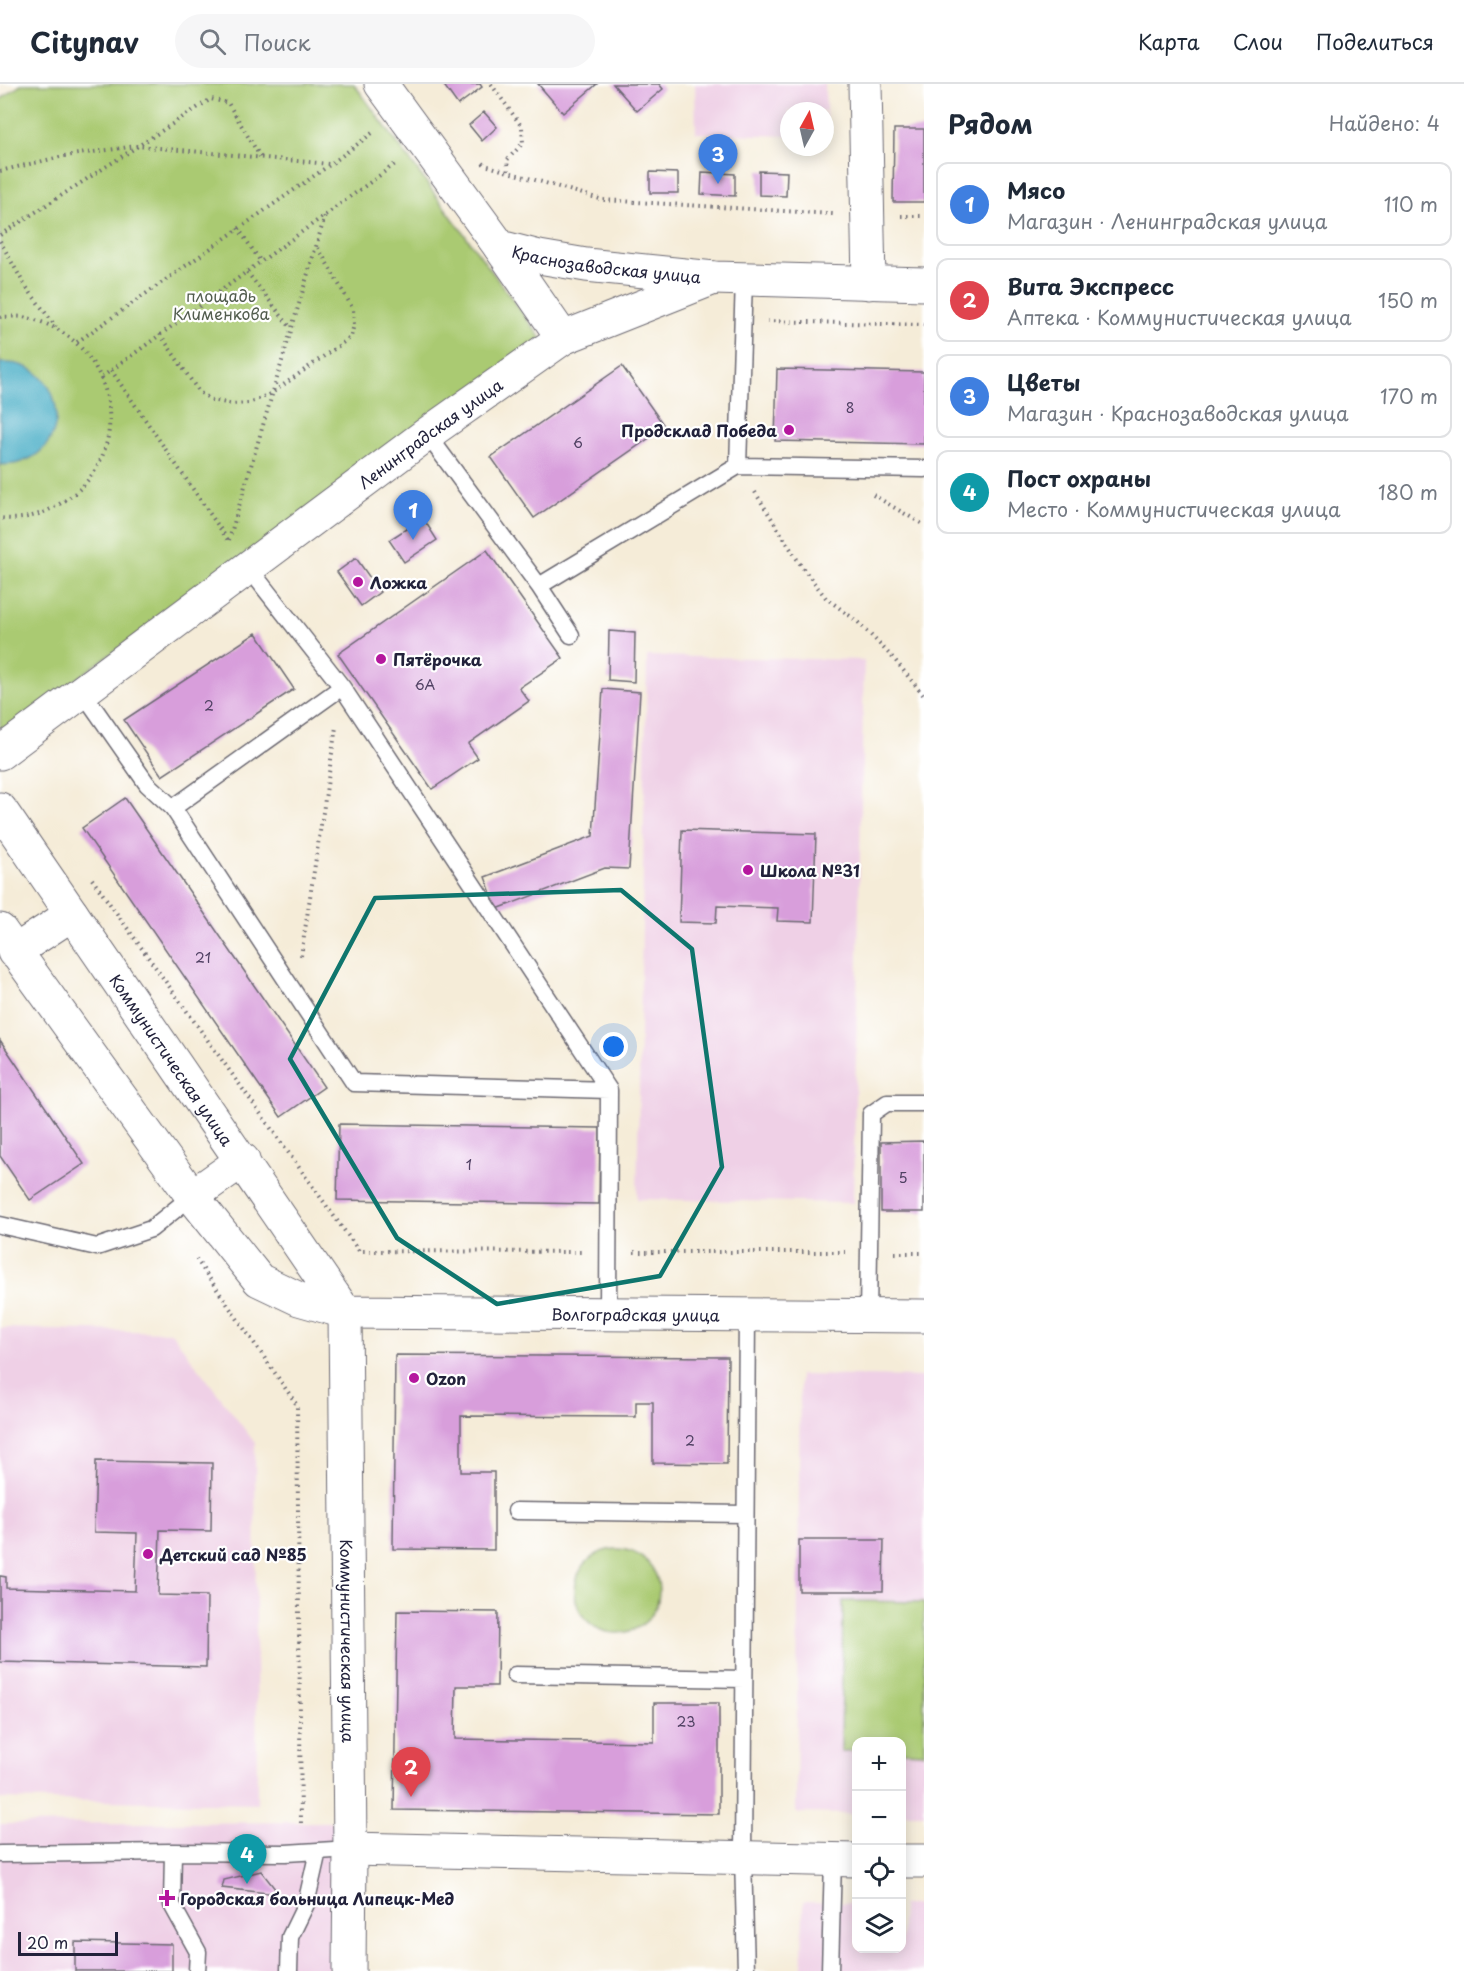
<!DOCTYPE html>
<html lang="ru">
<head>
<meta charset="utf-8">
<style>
	body { margin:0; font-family:"Playpen Sans",sans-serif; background:#f6f6f7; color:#1f2937 }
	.controls { position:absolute; right:18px; bottom:18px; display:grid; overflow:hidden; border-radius:12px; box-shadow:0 3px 15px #0003 }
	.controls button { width:54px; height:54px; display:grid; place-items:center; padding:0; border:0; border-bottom:2px solid #e0e1e3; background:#fff; color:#1f2937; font:30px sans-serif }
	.compass { position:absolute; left:780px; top:18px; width:54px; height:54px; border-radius:50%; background:#fff; box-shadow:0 3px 15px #0003; rotate:8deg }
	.scale { position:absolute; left:18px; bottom:15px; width:100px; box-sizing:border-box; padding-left:6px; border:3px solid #22223b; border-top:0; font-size:16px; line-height:21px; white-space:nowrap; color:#22223b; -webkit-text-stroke:4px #fff; paint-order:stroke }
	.you { position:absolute; left:614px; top:963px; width:21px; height:21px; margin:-15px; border:4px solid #fff; border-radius:50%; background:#1a73e8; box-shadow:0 0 0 9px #1a73e833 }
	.badge { display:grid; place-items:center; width:39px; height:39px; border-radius:50%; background:#b5179e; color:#fff; font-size:20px; font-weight:700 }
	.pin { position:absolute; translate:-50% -50px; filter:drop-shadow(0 2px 3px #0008) }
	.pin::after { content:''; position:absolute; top:32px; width:21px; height:18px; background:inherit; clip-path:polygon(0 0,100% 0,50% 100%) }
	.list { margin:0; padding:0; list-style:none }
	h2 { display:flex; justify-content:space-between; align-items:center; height:78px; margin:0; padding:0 24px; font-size:26px }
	h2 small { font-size:20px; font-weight:400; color:#747a83 }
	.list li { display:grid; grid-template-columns:39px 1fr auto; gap:18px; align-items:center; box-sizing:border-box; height:84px; margin:0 12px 12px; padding:0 12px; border:2px solid #e0e1e3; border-radius:12px }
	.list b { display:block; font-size:22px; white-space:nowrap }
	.list p { margin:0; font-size:20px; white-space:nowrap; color:#747a83 }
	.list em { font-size:20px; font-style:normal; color:#747a83 }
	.icon { flex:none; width:33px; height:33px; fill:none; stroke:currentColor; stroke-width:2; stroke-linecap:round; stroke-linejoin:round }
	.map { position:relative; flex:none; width:924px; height:1887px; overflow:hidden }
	header { display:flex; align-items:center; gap:36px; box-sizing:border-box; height:84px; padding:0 30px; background:#fff; border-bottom:2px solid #e0e1e3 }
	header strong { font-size:28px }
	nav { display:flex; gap:33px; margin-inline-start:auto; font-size:21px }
	.search { width:420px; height:54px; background:#f6f6f7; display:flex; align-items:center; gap:15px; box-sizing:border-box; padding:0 21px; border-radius:33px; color:#747a83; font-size:22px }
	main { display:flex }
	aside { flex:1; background:#fff }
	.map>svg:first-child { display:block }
	.built { fill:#efd0e6 }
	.green { fill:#aaca72; stroke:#667656; stroke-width:1.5 }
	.water { fill:#45acc5; stroke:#346780; stroke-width:1.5 }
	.building { fill:#d89edb }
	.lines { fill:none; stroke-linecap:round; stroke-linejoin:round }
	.service-casing { stroke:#6c6972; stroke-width:19 }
	.minor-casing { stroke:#6c6972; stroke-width:35 }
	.tertiary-casing { stroke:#6c6972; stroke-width:35 }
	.path { stroke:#6c6972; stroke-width:4; stroke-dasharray:1.5 4.5; stroke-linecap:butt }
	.service { stroke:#fff; stroke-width:16 }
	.minor { stroke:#fff; stroke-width:33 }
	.tertiary { stroke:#fff; stroke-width:33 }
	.marked { fill:none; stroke:#0f766e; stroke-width:4.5; stroke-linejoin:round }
	.poi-dot { fill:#b5179e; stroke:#fff; stroke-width:2 }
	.labels { text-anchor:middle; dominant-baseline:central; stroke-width:4.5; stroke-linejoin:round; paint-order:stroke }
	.number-label { font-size:14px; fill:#504163 }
	.street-label { font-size:16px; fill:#22223b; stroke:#fff }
	.park-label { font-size:16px; fill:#525d4e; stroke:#fff }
	.poi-label { font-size:16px; font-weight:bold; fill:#22223b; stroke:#fff; text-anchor:start }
</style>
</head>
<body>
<header>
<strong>Citynav</strong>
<div class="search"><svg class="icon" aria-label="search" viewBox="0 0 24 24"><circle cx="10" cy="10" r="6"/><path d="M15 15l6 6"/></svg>Поиск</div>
<nav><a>Карта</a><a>Слои</a><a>Поделиться</a></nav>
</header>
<main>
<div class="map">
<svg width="924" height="1887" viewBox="0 0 924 1887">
	<rect width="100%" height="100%" fill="#fff"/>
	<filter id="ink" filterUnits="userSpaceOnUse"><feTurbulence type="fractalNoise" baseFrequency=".0167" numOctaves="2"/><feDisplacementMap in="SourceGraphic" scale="12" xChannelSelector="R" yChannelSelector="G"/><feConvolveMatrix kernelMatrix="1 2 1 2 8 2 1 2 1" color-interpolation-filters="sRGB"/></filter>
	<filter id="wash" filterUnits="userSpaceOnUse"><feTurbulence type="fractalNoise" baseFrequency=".008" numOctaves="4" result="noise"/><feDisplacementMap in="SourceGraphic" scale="24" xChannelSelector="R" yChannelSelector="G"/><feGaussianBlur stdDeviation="1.35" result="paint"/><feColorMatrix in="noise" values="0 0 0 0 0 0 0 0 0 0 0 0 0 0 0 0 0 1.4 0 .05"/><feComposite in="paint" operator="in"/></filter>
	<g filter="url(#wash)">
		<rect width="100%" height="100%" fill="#f5ecd8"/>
		<path class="built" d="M695 0H825L827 54H825V27H789V52L696 49Z
			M647 572 864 576 853 1119 637 1115Z
			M0 1244 171 1248 255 1359 257 1720 0 1715Z
			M800 1291 924 1293V1730H902V1658H856V1730L796 1729Z
			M335 1738 333 1887H0V1740Z
			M803 1818 856 1819V1864H902V1821H924V1887H802Z"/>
		<path class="green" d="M22 0H354L543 257 0 650V16Z
			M575 1507a42 42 0 1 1 84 0a42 42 0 1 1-84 0Z
			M843 1517 924 1518V1669L902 1668V1658H856V1667H841Z"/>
		<path class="water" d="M0 279C63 274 79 363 18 379 13 381 6 380 0 381Z"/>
		<g id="blocks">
			<path class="building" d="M443 0H480L482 3 458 21Z
				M538 0H597L563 29Z
				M613 0H659L663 5 637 27Z
				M484 28 497 43 482 57 469 41Z
				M894 45H924V118H893Z
				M759 87 787 88 786 112 759 111Z
				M650 88 678 89V109H650Z
				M702 88 735 90V112L701 110Z
				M622 282 665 343 534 434 491 373Z
				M777 285 924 288V360L775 357Z
				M423 434 437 456 404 478 389 456Z
				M487 466 563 574 519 604 529 617 468 660 478 674 432 705 338 570Z
				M356 474 380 508 361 522 337 488Z
				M609 547 635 549 634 598 608 596Z
				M256 549 294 605 162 692 124 636Z
				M603 605 640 608 629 785 605 784 497 825 485 793 593 752Z
				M125 714 324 1003 281 1033 82 744Z
				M682 746 816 750 813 838 777 837 778 824 717 822 716 839 679 838Z
				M0 956 84 1080 30 1116 0 1072Z
				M339 1040 600 1044 599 1120 337 1116Z
				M924 1057V1128H881V1058Z
				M395 1271 728 1273 727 1380 653 1379V1318H636V1333L461 1332V1388H494V1466L393 1465Z
				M96 1377 212 1379 211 1447 160 1446 158 1511 207 1512 206 1583 0 1578V1492L6 1493V1504L135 1507 137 1449 94 1448Z
				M799 1456H884L883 1507H799Z
				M397 1527 498 1528 497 1602H456L455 1655 654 1658V1619H719V1730L394 1726Z
				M261 1787 276 1806 277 1810 222 1804 224 1796Z
				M75 1858 172 1860V1887H75Z"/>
		</g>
	</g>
	<g filter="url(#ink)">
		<use href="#blocks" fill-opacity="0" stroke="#6c6972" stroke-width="1.5"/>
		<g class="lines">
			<defs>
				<path id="service" d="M427 350 539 502 571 551
					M738 382 924 385
					M248 483 342 603 609 1006 608 1230
					M539 502 738 382 744 195
					M342 603 173 724 354 999 609 1006
					M82 607 147 700 173 724
					M0 1141 97 1163 151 1145 192 1112
					M868 1232 871 1030 887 1019H924
					M516 1427 745 1430
					M515 1591 744 1595
					M173 1768 286 1769 350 1765
					M0 1770 173 1768 172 1821 198 1868 197 1887
					M289 1887 290 1853 306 1820 318 1767
					M746 1887 743 1773 747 1231
					M830 1887 833 1775"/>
				<g id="minor">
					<path d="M865 0 869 199"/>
					<path d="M500 163 563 254"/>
					<path id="s1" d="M0 669 427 350 563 254 714 194"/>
					<path id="s2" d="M0 725 345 1228 350 1765 349 1887"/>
					<path id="s3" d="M0 846 192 1112 259 1196 299 1215 345 1228 924 1232"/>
					<path d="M14 868 72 830"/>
					<path d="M192 1112 243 1076"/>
					<path d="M350 1765 856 1776"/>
					<path d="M902 1777H924"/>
				</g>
				<g id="tertiary">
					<path id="s4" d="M381 0 500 163 539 173 586 181 714 194 924 200"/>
				</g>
			</defs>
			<use href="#service" class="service-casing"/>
			<use href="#minor" class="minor-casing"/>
			<use href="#tertiary" class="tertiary-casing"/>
			<path class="path" d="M491 0 522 43 523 59 507 76 508 88 603 116 833 130
				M483 79 485 81 508 88
				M0 87 64 72 137 62 329 80
				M901 132H924
				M238 144 261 178
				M0 151 211 15 228 19 261 74
				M0 157 24 200 56 243
				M247 188 291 244
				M0 233C7 233 16 232 23 233 116 250 142 371 61 419 42 431 22 437 0 434
				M767 237 924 241
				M160 250 199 308 212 316 231 320 249 319 272 309 351 253 354 240 353 225 316 160
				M77 258 331 80 375 47
				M111 286 228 456
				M102 293 398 78
				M755 408 802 483 826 514 858 538 895 576 924 612
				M873 411 924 441
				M229 456 325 132
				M92 795 359 1167 584 1168
				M301 872 336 643
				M634 1168H845
				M895 1169H924
				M196 1175 297 1321 301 1742"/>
			<use href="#service" class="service"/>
			<use href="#minor" class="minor"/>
			<use href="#tertiary" class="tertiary"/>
		</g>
	</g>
	<path class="marked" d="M621 806 692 865 722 1083 660 1192 497 1220 397 1154 290 975 375 814Z"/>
	<g class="poi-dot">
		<circle cx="789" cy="346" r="6"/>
		<circle cx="358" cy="498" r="6"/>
		<circle cx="381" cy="575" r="6"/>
		<circle cx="748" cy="786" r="6"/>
		<circle cx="414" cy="1294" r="6"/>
		<circle cx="148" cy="1470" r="6"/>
		<path d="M164 1805h6v6h6v6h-6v6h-6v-6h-6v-6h6z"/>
	</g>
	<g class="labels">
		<g class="number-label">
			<text x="850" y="323">8</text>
			<text x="578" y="358">6</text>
			<text x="425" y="600">6А</text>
			<text x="209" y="621">2</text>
			<text x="203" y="873">21</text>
			<text x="469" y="1080">1</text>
			<text x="903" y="1093">5</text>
			<text x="690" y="1356">2</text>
			<text x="686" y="1637">23</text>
		</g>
		<g class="street-label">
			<text stroke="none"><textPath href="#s4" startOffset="310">Краснозаводская улица</textPath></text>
			<text stroke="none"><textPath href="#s1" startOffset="536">Ленинградская улица</textPath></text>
			<text stroke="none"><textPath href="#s2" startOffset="304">Коммунистическая улица</textPath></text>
			<text stroke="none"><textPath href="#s3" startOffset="818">Волгоградская улица</textPath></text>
			<text stroke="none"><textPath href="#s2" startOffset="939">Коммунистическая улица</textPath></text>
		</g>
		<g class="park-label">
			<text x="221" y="211">площадь<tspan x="221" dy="18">Клименкова</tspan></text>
		</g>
		<g class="poi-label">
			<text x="777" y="346" text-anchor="end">Продсклад Победа</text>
			<text x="370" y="498">Ложка</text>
			<text x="393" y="575">Пятёрочка</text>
			<text x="760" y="786">Школа №31</text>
			<text x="426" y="1294">Ozon</text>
			<text x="160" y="1470">Детский сад №85</text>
			<text x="180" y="1814">Городская больница Липецк-Мед</text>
		</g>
	</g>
</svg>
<div class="controls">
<button>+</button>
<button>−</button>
<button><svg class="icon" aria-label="locate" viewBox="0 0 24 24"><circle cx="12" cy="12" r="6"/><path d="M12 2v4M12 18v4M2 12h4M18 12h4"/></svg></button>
<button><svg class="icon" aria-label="layers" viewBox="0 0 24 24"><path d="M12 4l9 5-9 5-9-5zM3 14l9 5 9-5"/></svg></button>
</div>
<svg class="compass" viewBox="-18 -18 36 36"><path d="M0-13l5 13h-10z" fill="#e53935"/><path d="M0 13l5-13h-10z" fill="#747a83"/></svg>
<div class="scale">20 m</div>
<div class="you"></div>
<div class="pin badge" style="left:413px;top:456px;background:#3f7fe0">1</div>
<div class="pin badge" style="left:411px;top:1713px;background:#e0444e">2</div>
<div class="pin badge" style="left:718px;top:100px;background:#3f7fe0">3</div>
<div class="pin badge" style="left:247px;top:1800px;background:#0f9aa8">4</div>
</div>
<aside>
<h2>Рядом<small>Найдено: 4</small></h2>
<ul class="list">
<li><span class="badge" style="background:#3f7fe0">1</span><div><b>Мясо</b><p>Магазин · Ленинградская улица</p></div><em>110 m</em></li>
<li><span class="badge" style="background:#e0444e">2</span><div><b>Вита Экспресс</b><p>Аптека · Коммунистическая улица</p></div><em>150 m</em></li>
<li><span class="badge" style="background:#3f7fe0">3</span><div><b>Цветы</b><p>Магазин · Краснозаводская улица</p></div><em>170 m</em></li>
<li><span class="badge" style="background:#0f9aa8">4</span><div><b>Пост охраны</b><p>Место · Коммунистическая улица</p></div><em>180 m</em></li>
</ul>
</aside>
</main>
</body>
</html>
